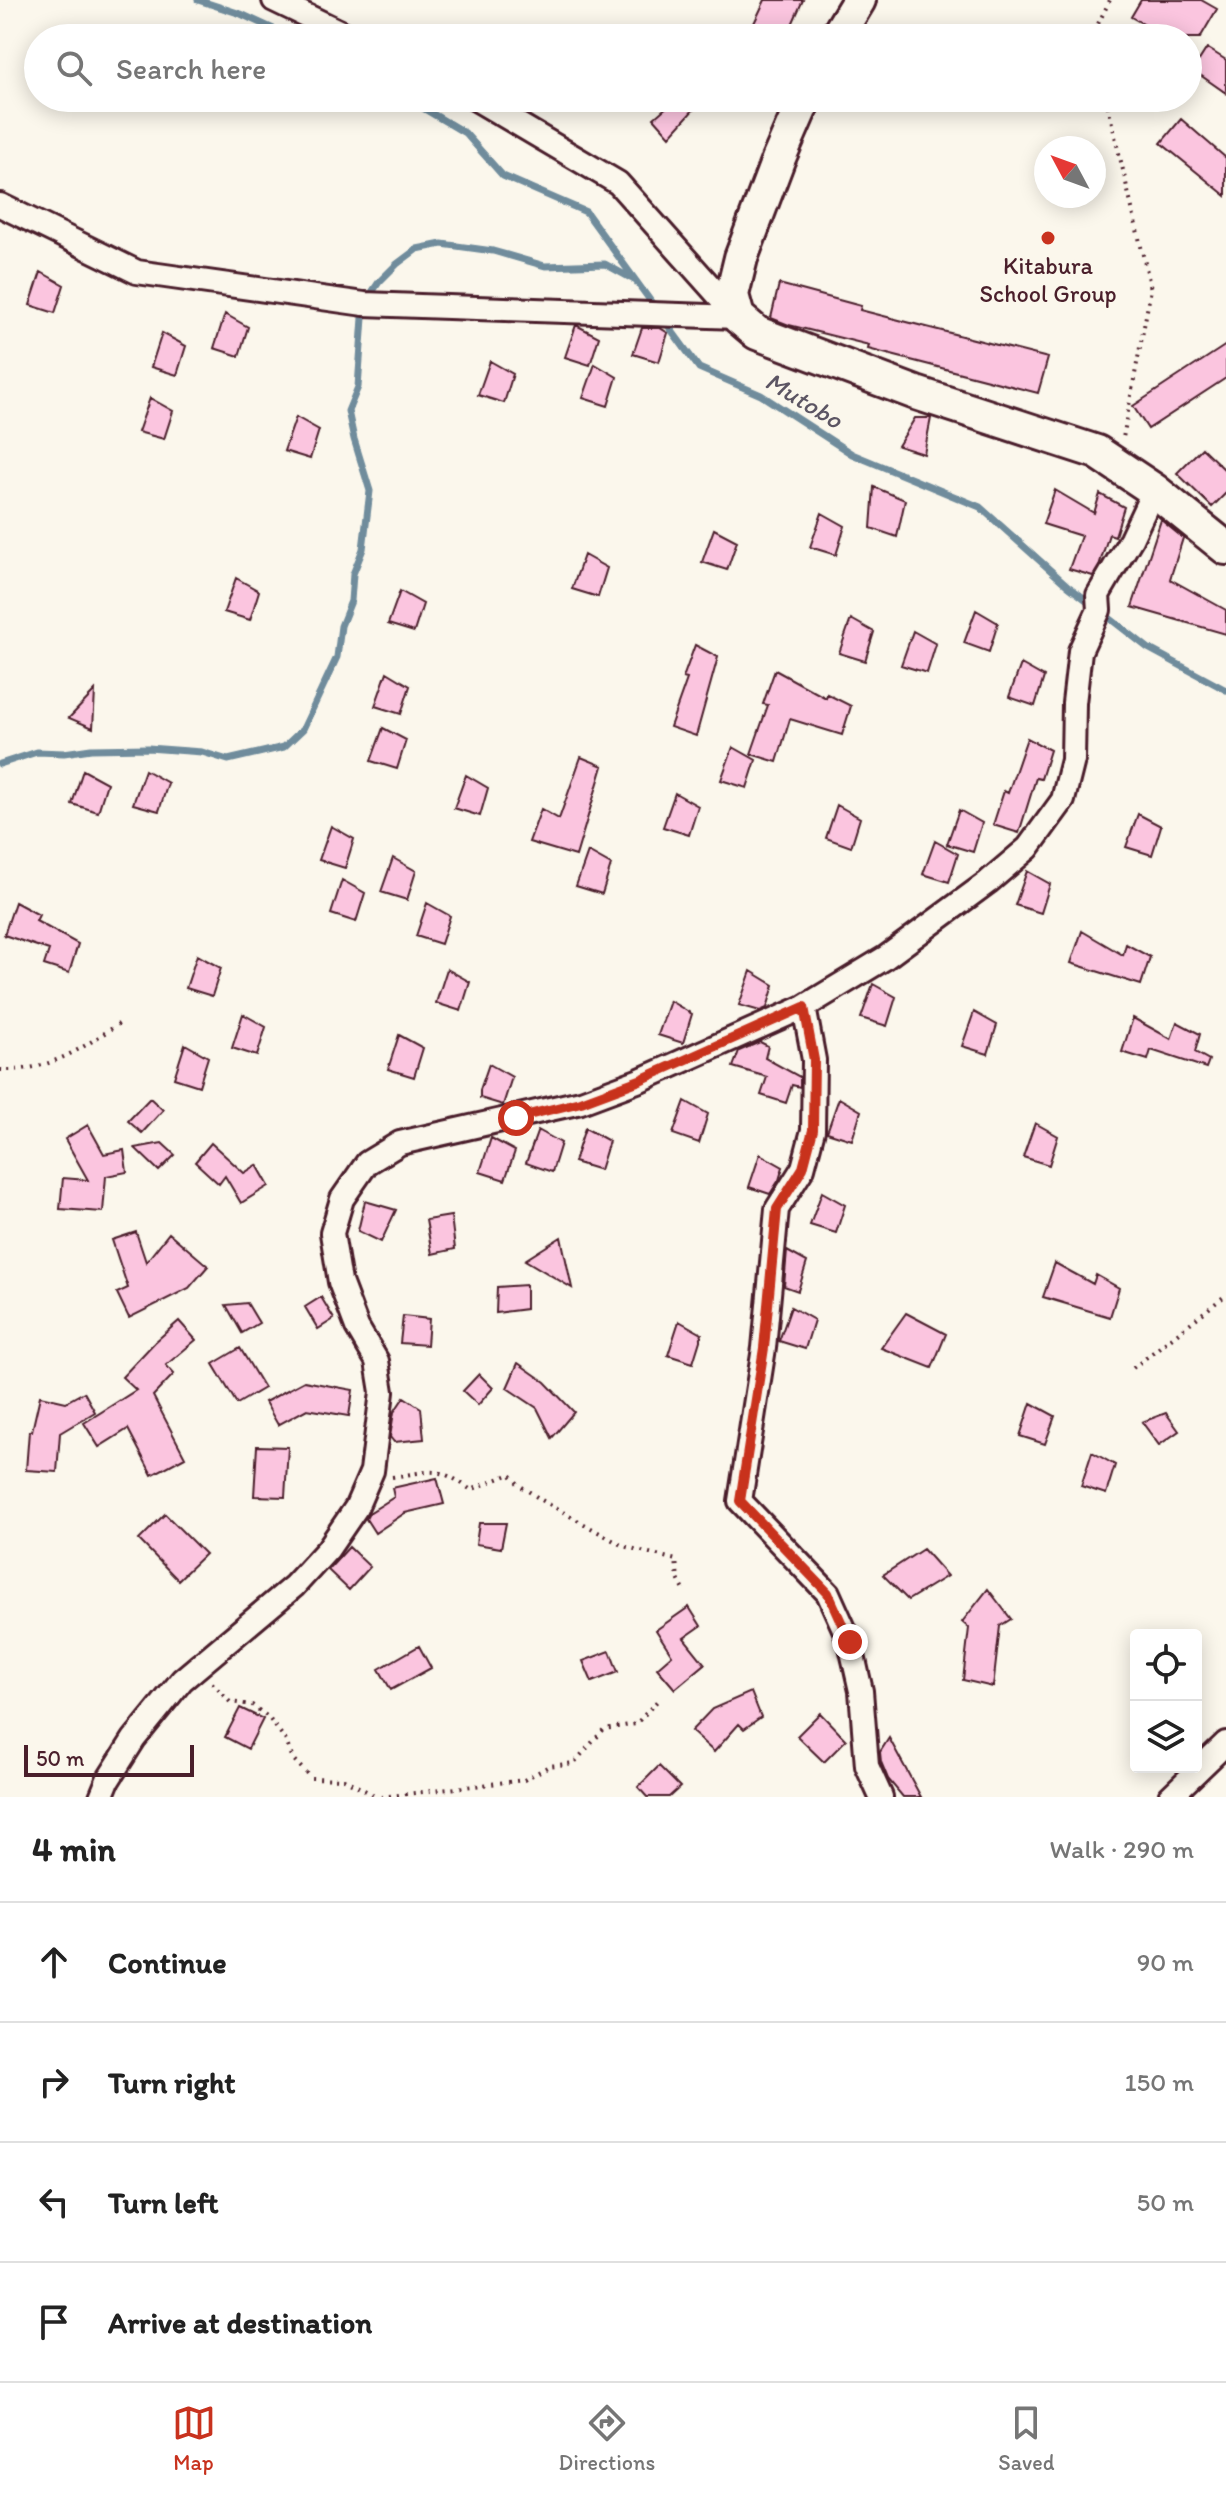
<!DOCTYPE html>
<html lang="en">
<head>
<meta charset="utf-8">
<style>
	body { margin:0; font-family:Itim,sans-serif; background:#f2f2f2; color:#222 }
	.controls { position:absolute; right:24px; bottom:24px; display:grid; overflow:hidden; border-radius:8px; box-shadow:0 4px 20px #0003 }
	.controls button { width:72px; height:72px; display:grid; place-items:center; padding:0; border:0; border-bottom:2px solid #e0e0e0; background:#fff; color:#222; font:40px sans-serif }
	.compass { position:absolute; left:1034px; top:136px; width:72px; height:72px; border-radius:50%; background:#fff; box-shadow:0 4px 20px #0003; rotate:311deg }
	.scale { position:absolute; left:24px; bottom:20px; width:170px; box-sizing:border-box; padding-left:8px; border:4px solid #4a1f2b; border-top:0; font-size:22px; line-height:28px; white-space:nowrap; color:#4a1f2b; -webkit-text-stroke:6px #fbf7ec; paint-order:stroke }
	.stop { position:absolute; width:24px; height:24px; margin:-18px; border:6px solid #c8321e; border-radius:50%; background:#fff }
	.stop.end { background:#c8321e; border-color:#fff; box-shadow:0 2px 8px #0008 }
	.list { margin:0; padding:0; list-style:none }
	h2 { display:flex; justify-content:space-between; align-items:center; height:104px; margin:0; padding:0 32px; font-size:34px }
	h2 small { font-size:26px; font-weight:400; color:#767676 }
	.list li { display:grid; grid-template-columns:52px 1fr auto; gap:24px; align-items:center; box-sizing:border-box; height:120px; padding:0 32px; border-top:2px solid #e0e0e0 }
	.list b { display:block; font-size:30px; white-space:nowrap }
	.list em { font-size:26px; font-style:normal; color:#767676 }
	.icon { flex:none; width:44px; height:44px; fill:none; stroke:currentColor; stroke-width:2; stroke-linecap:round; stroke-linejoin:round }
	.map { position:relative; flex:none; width:1226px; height:1797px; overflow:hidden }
	.search { position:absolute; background:#fff; box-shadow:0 4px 20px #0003; left:24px; right:24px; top:24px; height:88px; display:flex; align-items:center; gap:20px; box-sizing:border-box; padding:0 28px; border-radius:44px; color:#767676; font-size:30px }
	.sheet { height:584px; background:#fff }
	nav { display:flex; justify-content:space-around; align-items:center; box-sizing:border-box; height:112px; border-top:2px solid #e0e0e0; background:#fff; font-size:22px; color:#767676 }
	nav a { display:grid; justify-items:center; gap:4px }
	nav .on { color:#c8321e }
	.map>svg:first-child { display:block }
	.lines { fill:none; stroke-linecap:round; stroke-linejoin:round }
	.stream { stroke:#6f8c9c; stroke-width:7 }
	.building { fill:#fbc5df; stroke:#4a1f2b; stroke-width:2 }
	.street-casing { stroke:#4a1f2b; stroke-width:28 }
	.secondary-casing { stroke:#4a1f2b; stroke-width:38 }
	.path { stroke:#4a1f2b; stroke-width:4; stroke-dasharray:2 6; stroke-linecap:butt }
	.street { stroke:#fbf7ec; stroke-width:22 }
	.secondary { stroke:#fbf7ec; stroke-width:32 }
	.route { stroke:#c8321e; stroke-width:10 }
	.poi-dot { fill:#c8321e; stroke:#fbf7ec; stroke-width:3 }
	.labels { text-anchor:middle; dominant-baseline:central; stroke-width:7; stroke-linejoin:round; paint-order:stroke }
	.poi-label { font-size:24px; fill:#4a1f2b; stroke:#fbf7ec }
	.water-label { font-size:26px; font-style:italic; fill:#5c5563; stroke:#fbf7ec }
</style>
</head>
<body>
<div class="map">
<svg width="1226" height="1797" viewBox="0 0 1226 1797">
	<rect width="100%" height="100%" fill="#fbf7ec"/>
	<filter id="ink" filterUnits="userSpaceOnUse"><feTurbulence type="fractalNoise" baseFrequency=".0125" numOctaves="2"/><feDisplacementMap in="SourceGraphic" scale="16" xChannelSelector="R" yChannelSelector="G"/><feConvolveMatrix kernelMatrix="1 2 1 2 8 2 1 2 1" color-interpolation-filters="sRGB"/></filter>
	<g filter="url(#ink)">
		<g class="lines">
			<path class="stream" d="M198 0 241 14 293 38
				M406 98 465 133 503 176 586 212 657 310
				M664 320 699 368 761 395 852 454 980 507 1068 586 1093 605
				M1103 613 1148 648 1226 690
				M0 764 37 752 64 753 91 749 148 748 202 752 228 760 284 747 303 729 337 657 341 626 351 601 353 574 363 549 370 491 354 439 348 411 358 387 364 304 379 282 397 264 417 249 442 244 493 251 545 266 605 264 636 281"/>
		</g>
		<path class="building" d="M765 0H803L786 38H747Z
			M1141 0H1201L1217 9 1200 38H1168L1131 17Z
			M1207 48 1226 60V93L1193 70Z
			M677 98H704L670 136 654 118Z
			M1181 119 1226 158V196L1161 143Z
			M41 272 64 285 55 313 30 305Z
			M779 284 861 306 860 310 1048 358 1038 393 868 349 869 345 789 325 771 318Z
			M225 314 248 327 239 356 214 348Z
			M576 325 599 337 590 365 565 357Z
			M642 328H660L668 333 659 362 633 354Z
			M162 333 186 346 177 375 151 367Z
			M1226 345V378L1148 429 1133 406Z
			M490 361 513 374 504 403 478 395Z
			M595 364 617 377 608 406 583 398Z
			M150 398 173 411 164 439 138 432Z
			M296 417 319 430 310 459 284 451Z
			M915 418H931L924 454 898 446Z
			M1202 448 1226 471V493L1212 507 1177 473Z
			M874 487 905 500 897 537 871 528Z
			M1055 490 1094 513 1100 494 1124 507 1115 536 1109 534 1099 566 1093 576 1069 569 1081 536 1043 524Z
			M822 513 845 526 836 555 810 547Z
			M1161 520 1183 538 1170 579 1226 610V634L1132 607Z
			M714 529 737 541 727 570 702 562Z
			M584 555 607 568 598 597 572 589Z
			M236 578 259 591 250 620 224 612Z
			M400 591 423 604 414 632 388 624Z
			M976 610 998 623 989 652 964 643Z
			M851 619 874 632 865 661 839 653Z
			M913 631 936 644 927 673 901 665Z
			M695 645 718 657 696 736 670 727 687 679 683 678Z
			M1021 664 1044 677 1035 706 1009 697Z
			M775 670 826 698 827 694 851 706 842 735 790 719 777 762 751 754 768 705 763 704Z
			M387 672 410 686 401 714 375 706Z
			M95 691 93 728 69 718Z
			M383 728 406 740 397 769 371 761Z
			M1027 738 1050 750 1041 779 1036 778 1019 833 993 825 1004 791 1008 793Z
			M733 747 756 760 747 788 721 780Z
			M581 757 603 766 576 856 529 842 541 809 559 819Z
			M83 770 107 783 98 812 72 804Z
			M145 770 168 783 159 811 133 804Z
			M466 775 488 788 480 816 454 808Z
			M675 793 698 806 689 835 663 827Z
			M837 805 860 818 851 847 826 838Z
			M959 810 982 823 973 852 947 844Z
			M1138 814 1161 826 1152 855 1126 847Z
			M331 826 354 839 345 868 319 860Z
			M935 841 958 854 949 882 923 874Z
			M588 852 611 865 602 894 576 886Z
			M393 858 416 871 407 900 381 892Z
			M1027 871 1050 884 1041 913 1015 905Z
			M342 880 365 893 356 922 331 914Z
			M15 902 39 915 36 921 78 944 69 973 44 965 49 950 4 935Z
			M427 903 450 916 441 944 416 936Z
			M1082 931 1123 955 1126 944 1150 957 1141 985 1071 963Z
			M197 955 221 968 212 996 186 988Z
			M447 969 470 982 461 1011 436 1003Z
			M751 971 774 985 767 1008 760 1011 739 1005Z
			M873 984 896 997 887 1026 861 1018Z
			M670 1001 692 1014 683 1043 658 1035Z
			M974 1012 997 1025 988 1054 962 1046Z
			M243 1014 266 1027 257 1056 232 1048Z
			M1133 1018 1171 1039 1177 1022 1200 1034 1195 1052 1209 1060 1206 1068 1151 1050 1148 1060 1122 1052Z
			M399 1035 423 1048 414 1077 388 1069Z
			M760 1042 768 1046 765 1058 800 1077V1087L792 1085 786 1103 761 1095 767 1077 733 1067 739 1051Z
			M185 1044 208 1057 199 1086 174 1078Z
			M489 1064 512 1077 503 1105 480 1098V1090Z
			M150 1098 163 1110 142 1133 128 1121Z
			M839 1098 861 1111 852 1140 827 1132Z
			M685 1101 708 1114 699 1143 673 1134Z
			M1035 1123 1058 1136 1049 1165 1023 1157Z
			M88 1125 104 1154 124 1150 127 1172 106 1176 103 1212 60 1209 63 1178 88 1180 65 1139Z
			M585 1128 609 1141 600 1170 574 1162Z
			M538 1130 561 1143 552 1172 526 1163Z
			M491 1138 515 1151 505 1180 480 1172Z
			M162 1143 175 1155 159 1171 135 1148Z
			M211 1143 244 1173 257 1165 269 1186 241 1203 225 1176 219 1184 195 1162Z
			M760 1154 783 1167 779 1180 770 1194 749 1187Z
			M822 1192 845 1205 836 1233 810 1225Z
			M365 1201 396 1210 381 1242 358 1231Z
			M451 1216 455 1249 432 1254 426 1220Z
			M136 1232 146 1262 169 1233 208 1266 189 1288 129 1318 117 1293 128 1288 112 1240Z
			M561 1237 572 1288 525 1260Z
			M787 1251 807 1262 798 1291 784 1286Z
			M1055 1263 1093 1284 1096 1275 1119 1288 1110 1317 1043 1297Z
			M526 1285V1309L496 1313 497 1287Z
			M321 1297 334 1319 318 1329 305 1307Z
			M247 1303 259 1323 242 1333 226 1305Z
			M791 1307 814 1320 805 1349 779 1341Z
			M906 1313 946 1334 932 1368 881 1348Z
			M403 1316 429 1319 427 1345 400 1343Z
			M179 1321 196 1340 166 1365 174 1374 153 1396 185 1457 152 1475 128 1429 99 1447 84 1423 136 1390 122 1377 155 1342Z
			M679 1321 702 1334 693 1363 668 1355Z
			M240 1348 264 1388 237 1404 213 1364Z
			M518 1363 545 1382 574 1412 552 1438 537 1408 507 1388Z
			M479 1374 493 1388 478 1405 463 1391Z
			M304 1381 353 1390 349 1416 307 1409 278 1425 265 1402Z
			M84 1392 95 1412 60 1433 57 1472 26 1470 29 1431H32L40 1396 66 1402Z
			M404 1397 421 1408 424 1439 394 1442 390 1437 394 1412Z
			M1031 1403 1055 1416 1045 1444 1020 1436Z
			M1166 1413 1179 1431 1159 1445 1142 1422Z
			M257 1446 288 1447 285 1497 254 1496Z
			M1092 1452 1115 1465 1106 1494 1081 1486Z
			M437 1478 444 1504 405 1513 375 1533 366 1519 369 1513 394 1497 392 1488Z
			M165 1514 205 1554 178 1580 139 1540Z
			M479 1523H506L501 1548 476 1544Z
			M349 1547 370 1567 349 1590 328 1570Z
			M923 1549 947 1576 908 1600 883 1575Z
			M988 1589 1011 1619 1000 1626 993 1687 963 1680 969 1628 962 1622Z
			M689 1607 701 1626 684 1638 705 1664 675 1689 657 1668 672 1655 656 1630Z
			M419 1646 431 1668 391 1690 379 1669Z
			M610 1651 618 1672 592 1682 583 1661Z
			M751 1692 761 1717 744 1729 739 1724 714 1752 691 1731 712 1709Z
			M240 1708 263 1719 248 1749 225 1737Z
			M820 1713 846 1740 824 1762 797 1736Z
			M889 1738 921 1797H903L888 1779 881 1762 880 1752Z
			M659 1766 680 1787 669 1797H647L638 1787Z"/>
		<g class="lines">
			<defs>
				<path id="street" d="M274 0 353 38
					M474 98 618 183 734 313
					M0 205 137 272 364 304 738 317
					M804 1007 814 1060 813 1130 803 1168 777 1209 764 1348 740 1501 828 1593 850 1642 861 1691 867 1766 881 1797
					M101 1797 108 1780 134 1739 182 1680 294 1586 328 1549 356 1508 372 1471 382 1392 377 1361 357 1327 340 1282 332 1233 342 1199 367 1163 400 1143 581 1102 640 1080 804 1007 885 958 988 882 1028 848 1063 800 1073 760 1074 703 1080 651 1099 610 1098 595 1131 539 1154 490
					M1170 1797 1226 1743"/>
				<path id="secondary" d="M836 38 859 0
					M805 98 778 160 741 258 732 295 738 317 757 333 916 393 1097 452 1154 490 1226 548"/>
			</defs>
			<use href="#street" class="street-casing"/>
			<use href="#secondary" class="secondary-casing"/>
			<path class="path" d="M1091 38 1110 0
				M1106 98 1151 289 1123 438
				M0 1070C51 1072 83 1047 123 1021
				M1133 1368 1226 1295
				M392 1477C431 1472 436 1464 471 1490L510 1474 519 1485 540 1499 623 1546 676 1560 678 1579 685 1592
				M212 1683 230 1702 252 1705 268 1717 285 1739 293 1759 311 1778 344 1779 377 1797
				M381 1797 524 1780 549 1766 574 1763 604 1729 636 1724 658 1700"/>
			<use href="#street" class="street"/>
			<use href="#secondary" class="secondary"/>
		</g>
	</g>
	<g class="lines" filter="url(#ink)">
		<path class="route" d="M516 1118 581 1102 640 1080 804 1007 814 1060 813 1130 803 1168 777 1209 764 1348 740 1501 828 1593 850 1642"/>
	</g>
	<circle class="poi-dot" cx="1048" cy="238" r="8"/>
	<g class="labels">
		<g class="poi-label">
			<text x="1048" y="265">Kitabura<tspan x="1048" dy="28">School Group</tspan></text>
		</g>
		<g class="water-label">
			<text transform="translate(804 400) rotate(31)">Mutobo</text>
		</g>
	</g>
</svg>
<div class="controls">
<button><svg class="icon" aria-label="locate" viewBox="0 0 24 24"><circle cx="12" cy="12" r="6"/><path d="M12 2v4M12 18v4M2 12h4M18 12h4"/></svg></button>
<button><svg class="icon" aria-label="layers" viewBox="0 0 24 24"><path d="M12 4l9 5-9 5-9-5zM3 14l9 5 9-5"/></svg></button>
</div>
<svg class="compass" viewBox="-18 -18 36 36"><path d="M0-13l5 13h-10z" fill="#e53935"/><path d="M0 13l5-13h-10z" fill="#767676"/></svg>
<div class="scale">50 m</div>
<div class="stop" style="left:516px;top:1118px"></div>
<div class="stop end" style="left:850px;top:1642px"></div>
<div class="search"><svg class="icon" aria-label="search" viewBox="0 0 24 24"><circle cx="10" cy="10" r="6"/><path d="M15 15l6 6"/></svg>Search here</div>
</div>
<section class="sheet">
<h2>4 min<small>Walk · 290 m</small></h2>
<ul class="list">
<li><svg class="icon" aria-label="ahead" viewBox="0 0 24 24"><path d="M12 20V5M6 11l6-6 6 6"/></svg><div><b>Continue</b></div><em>90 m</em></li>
<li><svg class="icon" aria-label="right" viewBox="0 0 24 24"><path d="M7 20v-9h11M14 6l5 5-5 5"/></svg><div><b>Turn right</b></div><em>150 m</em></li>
<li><svg class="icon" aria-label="left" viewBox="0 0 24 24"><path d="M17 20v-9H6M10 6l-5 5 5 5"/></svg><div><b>Turn left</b></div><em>50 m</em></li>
<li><svg class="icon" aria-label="arrive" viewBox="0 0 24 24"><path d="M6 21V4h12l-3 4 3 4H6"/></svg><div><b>Arrive at destination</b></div></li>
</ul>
</section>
<nav>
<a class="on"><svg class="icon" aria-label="map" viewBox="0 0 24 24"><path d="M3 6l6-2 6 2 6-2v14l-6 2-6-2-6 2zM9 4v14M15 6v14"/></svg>Map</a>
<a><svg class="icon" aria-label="directions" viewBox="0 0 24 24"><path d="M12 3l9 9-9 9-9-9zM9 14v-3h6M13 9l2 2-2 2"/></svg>Directions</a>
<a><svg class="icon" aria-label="saved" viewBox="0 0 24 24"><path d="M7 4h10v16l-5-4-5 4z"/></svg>Saved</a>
</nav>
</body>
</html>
